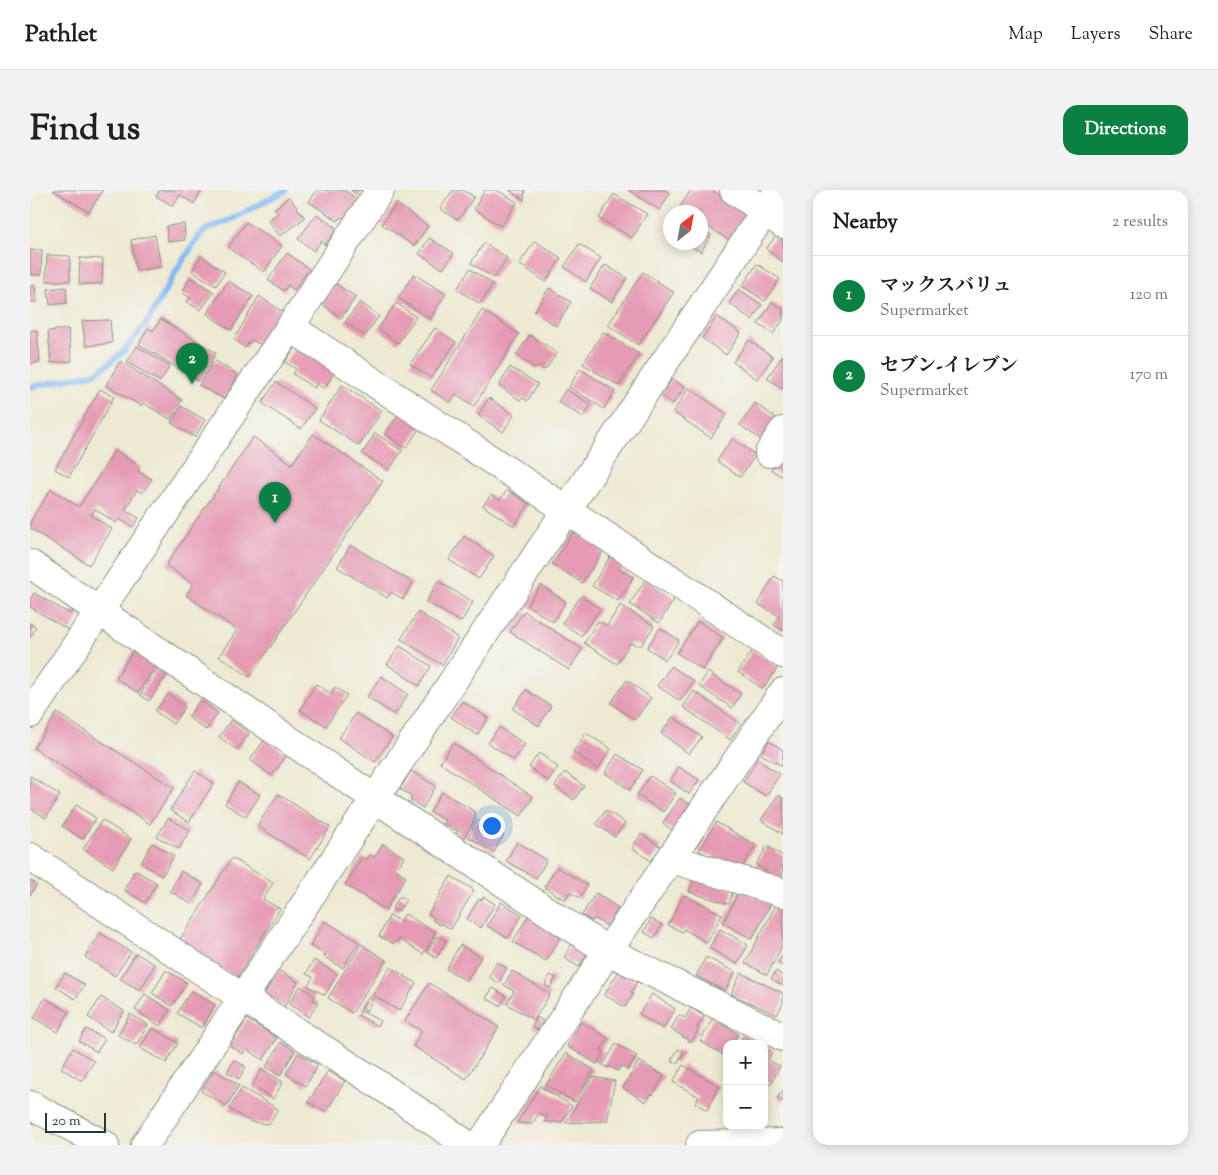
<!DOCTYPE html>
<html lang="en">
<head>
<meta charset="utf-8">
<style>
	body { margin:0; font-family:"Sorts Mill Goudy","Noto Serif JP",serif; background:#f2f2f2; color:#202124 }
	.controls { position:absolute; right:15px; bottom:15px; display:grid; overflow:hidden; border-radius:10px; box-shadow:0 2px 12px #0003 }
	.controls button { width:45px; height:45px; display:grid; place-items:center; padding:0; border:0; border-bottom:1px solid #e0e0e0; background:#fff; color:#202124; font:25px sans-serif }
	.compass { position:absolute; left:633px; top:15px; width:45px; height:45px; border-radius:50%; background:#fff; box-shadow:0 2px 12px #0003; rotate:31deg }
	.scale { position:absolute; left:15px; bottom:12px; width:61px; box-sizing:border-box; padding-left:5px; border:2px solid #1f3d34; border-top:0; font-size:14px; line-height:18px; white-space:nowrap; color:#1f3d34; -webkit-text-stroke:4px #f6f6f2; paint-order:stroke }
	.you { position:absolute; left:461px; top:635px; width:18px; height:18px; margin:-12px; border:4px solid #fff; border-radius:50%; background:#1a73e8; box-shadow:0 0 0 8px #1a73e833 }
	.badge { display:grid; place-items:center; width:32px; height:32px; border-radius:50%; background:#0b8043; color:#fff; font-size:16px; font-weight:700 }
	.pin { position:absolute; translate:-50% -41px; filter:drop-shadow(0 1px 2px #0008) }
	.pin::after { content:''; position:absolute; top:26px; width:18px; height:15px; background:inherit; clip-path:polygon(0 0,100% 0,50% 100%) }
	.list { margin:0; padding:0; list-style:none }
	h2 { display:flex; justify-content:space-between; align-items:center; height:65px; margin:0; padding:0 20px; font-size:21px }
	h2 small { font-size:16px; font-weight:400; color:#757577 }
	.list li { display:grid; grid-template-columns:32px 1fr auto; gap:15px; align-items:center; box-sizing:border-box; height:80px; padding:0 20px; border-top:1px solid #e0e0e0 }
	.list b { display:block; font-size:19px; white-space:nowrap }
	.list p { margin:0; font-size:16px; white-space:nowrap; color:#757577 }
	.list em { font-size:16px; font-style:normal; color:#757577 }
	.map { position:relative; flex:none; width:753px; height:955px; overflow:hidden; border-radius:15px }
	header { display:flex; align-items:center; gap:30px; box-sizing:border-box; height:70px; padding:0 25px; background:#fff; border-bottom:1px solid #e0e0e0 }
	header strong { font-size:24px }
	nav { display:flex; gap:28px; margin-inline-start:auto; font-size:18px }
	.intro { display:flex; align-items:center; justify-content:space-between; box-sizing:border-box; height:120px; padding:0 30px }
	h1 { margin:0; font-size:35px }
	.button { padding:12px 22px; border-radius:15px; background:#0b8043; color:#fff; font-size:18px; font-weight:700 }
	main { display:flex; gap:30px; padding:0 30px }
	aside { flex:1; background:#fff; border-radius:15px; box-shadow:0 2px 12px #0003 }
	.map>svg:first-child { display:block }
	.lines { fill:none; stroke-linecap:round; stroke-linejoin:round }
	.stream { stroke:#83baf3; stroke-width:6 }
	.building { fill:#e69bb4 }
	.minor-casing { stroke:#869383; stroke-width:30 }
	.minor { stroke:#fff; stroke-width:28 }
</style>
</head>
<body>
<header>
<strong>Pathlet</strong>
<nav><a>Map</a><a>Layers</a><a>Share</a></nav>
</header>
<div class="intro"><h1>Find us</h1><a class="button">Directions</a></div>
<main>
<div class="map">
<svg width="753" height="955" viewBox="0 0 753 955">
	<rect width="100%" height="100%" fill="#f6f6f2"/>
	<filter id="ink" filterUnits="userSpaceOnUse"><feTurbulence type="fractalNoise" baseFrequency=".02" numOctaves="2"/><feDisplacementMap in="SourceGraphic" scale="10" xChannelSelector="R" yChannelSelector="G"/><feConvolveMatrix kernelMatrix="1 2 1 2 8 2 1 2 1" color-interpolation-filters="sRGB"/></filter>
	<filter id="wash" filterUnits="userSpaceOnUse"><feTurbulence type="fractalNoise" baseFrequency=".0096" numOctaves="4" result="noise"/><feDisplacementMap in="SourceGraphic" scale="20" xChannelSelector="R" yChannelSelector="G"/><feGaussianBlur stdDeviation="1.12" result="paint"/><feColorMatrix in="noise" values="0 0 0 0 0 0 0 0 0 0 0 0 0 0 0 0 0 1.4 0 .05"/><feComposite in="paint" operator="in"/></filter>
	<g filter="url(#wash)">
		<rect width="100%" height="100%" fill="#ede9d2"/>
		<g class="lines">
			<path class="stream" d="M0 197 63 184 76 176 92 163 116 134 148 78 170 45 177 39 202 29 256 0"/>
		</g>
		<g id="blocks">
			<path class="building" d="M23 0H73L59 22Z
				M130 0H172L164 14 150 5 143 16 126 6Z
				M287 0H314L329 10 317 29 311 27 308 31 279 12Z
				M321 0H333L329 6Z
				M423 0H433L444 7 428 30 410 19Z
				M455 0H467L487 12 471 36 444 19Z
				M479 0H495L494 10Z
				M598 0H636L640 3 630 20Z
				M661 0H682L718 24 700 51 670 31V22H658L650 17Z
				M584 4 617 24 602 48 569 28Z
				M259 7 275 28 250 46 238 31 248 23 244 19Z
				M366 13 398 36 384 56 352 34Z
				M287 24 307 39 295 55 291 51 284 61 268 49Z
				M216 32 252 56 234 82 198 58Z
				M154 34 155 50 138 52 136 36Z
				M670 38 681 45 671 62 656 52H670Z
				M747 44 753 49V72L736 59Z
				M125 45 131 77 106 81 101 50Z
				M399 48 424 63 413 79 389 64Z
				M505 51 531 68 516 92 489 74Z
				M454 53 477 68 464 88 441 73Z
				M549 54 571 68 556 92 534 77Z
				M0 60H12L11 85H0Z
				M257 63 279 79 264 100 258 95 254 101 238 90Z
				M17 65 40 66V91H16Z
				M171 66 195 82 186 96 162 81Z
				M50 68 73 69 72 94H49Z
				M727 74 750 89 735 111 712 96Z
				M575 75 597 88 582 112 560 98Z
				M440 79 463 94 450 114 427 99Z
				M613 82 644 102 608 155 578 135Z
				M384 84 416 104 400 129 368 108Z
				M160 87 184 102 171 120 156 112 161 108 152 103Z
				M198 91 223 106 201 140 177 124Z
				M306 94 326 107 311 128 292 114Z
				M5 95 7 112H0V96Z
				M36 97 37 113 20 115 18 99Z
				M519 98 541 112 526 136 504 122Z
				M709 99 732 115 722 130 699 113Z
				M229 106 253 122 232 155 221 150 215 158 204 149Z
				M330 112 349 126 335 146 315 132Z
				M742 112 753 119V130L743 144 728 134Z
				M366 113 386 127 368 153 348 139Z
				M452 120 489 144 444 216 426 204 420 213 401 200Z
				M687 126 711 143 696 165 672 148Z
				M131 129 186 163 168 191 109 154 118 138 123 141Z
				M80 130 82 153 56 156 52 131Z
				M405 138 426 152 401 188 380 174Z
				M38 139 42 171 21 173 18 141Z
				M7 140 10 172 0 174V141Z
				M573 142 609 164 589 196 553 174Z
				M500 145 527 163 515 180 509 176 506 179 486 165Z
				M719 150 743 167 727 189 703 172Z
				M107 156 140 176 130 192 97 172Z
				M266 156 305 182 294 199 287 194 284 198 263 184 266 179 255 172Z
				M753 165V199L737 188Z
				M184 170 208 185 194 209 169 195Z
				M90 171 152 210 140 229 113 213 111 216 76 195Z
				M480 177 508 194 497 211 493 208 490 210 469 196Z
				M550 179 585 201 574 219 539 197Z
				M642 189 655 197 643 214 631 205Z
				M246 192 285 218 271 239 232 213Z
				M312 195 352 221 329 256 289 230Z
				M659 198 697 224 681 248 643 222Z
				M70 199 84 207 39 287 25 279Z
				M536 199 561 215 553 227 528 212Z
				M459 208 484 225 473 242 448 225Z
				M725 213 749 230 734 252 710 235Z
				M151 216 175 230 165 247 141 233Z
				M370 222 391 236 376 258 355 244Z
				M345 243 372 261 359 280 332 264Z
				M283 244 353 291 220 487 189 466 207 440 156 405 163 394 136 375 223 247 262 274Z
				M702 249 726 265 710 287 687 271Z
				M85 260 110 277 108 281 122 289 112 303 107 300 95 320 109 328 103 337 89 329 86 333 65 319 61 325 82 339 59 375 0 338V332L21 299 49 317Z
				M753 262V287L741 280Z
				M477 300 499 314 484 336 453 316 461 305 470 310Z
				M544 341 574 360 552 393 522 374Z
				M434 346 464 366 449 389 419 370Z
				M321 355 383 393 373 409 361 402 357 408 307 377Z
				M581 365 593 372 589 379 603 387 588 411 562 396Z
				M744 386 753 391V441L744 435 749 426 728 414Z
				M616 389 645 408 629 433 600 414Z
				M408 391 443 412 431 432 396 412Z
				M511 395 536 412 523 432 497 415Z
				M4 403 40 424 43 419 51 424 40 441 0 417V409Z
				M551 406 570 419 551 446 532 433Z
				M590 415 624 436 611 456 600 453 587 474 554 453 568 431 577 436Z
				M494 421 552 459 539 480 480 442Z
				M388 422 428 448 412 475 371 449Z
				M668 431 693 448 673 480 647 463Z
				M0 434 6 437 0 448Z
				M630 438 649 450 636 470 617 458Z
				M370 456 401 476 389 496 357 474Z
				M723 460 748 477 733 499 708 482Z
				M103 461 126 476 108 503 86 488Z
				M641 476 664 491 650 511 627 496Z
				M128 478 137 484 119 511 110 505Z
				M678 482 711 504 702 518 669 496Z
				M351 486 378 504 365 525 337 507Z
				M597 490 621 508 605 530 581 513Z
				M286 494 301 504 305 497 317 505 296 536 270 520Z
				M496 500 521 516 509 536 483 519Z
				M664 501 711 534 700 550 653 517Z
				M138 504 155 517 143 534 125 521Z
				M170 510 188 523 176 540 158 527Z
				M432 511 458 528 447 545 421 527Z
				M27 523 144 598 120 634 4 558Z
				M326 523 362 547 345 572 309 548Z
				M643 527 672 547 659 564 631 543Z
				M201 530 219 543 207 560 189 547Z
				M469 537 495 554 484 570 458 553Z
				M556 543 581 559 568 579 543 562Z
				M235 549 257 564 242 586 220 570Z
				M739 551 753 560 752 576 731 564Z
				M423 553 503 607 491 626 410 573Z
				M509 563 528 577 518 591 499 577Z
				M587 564 613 580 600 600 575 583Z
				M727 570 750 584 736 606 713 592Z
				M649 577 669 590 659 604 640 591Z
				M165 581 184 593 159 632 140 620Z
				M381 581 406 596 393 618 380 610 382 606 370 599Z
				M535 582 554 596 544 610 525 596Z
				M0 586 30 605 16 628 0 618Z
				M620 586 646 603 633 622 607 605Z
				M208 592 230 605 216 627 195 614Z
				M412 602 444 621 446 628 433 649 426 645 428 641 413 633 415 630 400 622Z
				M248 604 300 637 280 669 227 636Z
				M748 605 753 608V644L731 630Z
				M650 608 661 615 643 641 633 633Z
				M46 615 66 628 53 649 32 636Z
				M576 620 595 633 585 647 566 634Z
				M138 628 160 640 149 659 127 647Z
				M72 630 101 649 83 678 53 659Z
				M448 630 474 644 464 662 438 647Z
				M686 632 726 655 711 679 698 671 697 674 681 664 679 666 669 661Z
				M611 644 631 657 621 671 602 658Z
				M487 652 517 670 506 688 476 671Z
				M122 653 144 666 132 686 111 673Z
				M353 654 374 667 366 680 376 686 356 720 315 695 332 667 337 670 340 665 345 667Z
				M737 656 753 666 752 691 726 675Z
				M202 668 243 693 233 709 250 719 207 788 149 751Z
				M527 677 557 695 550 708 540 702 535 710 514 697Z
				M105 680 127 693 115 713 94 700Z
				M151 681 173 694 161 714 140 701Z
				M421 686 444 700 421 739 411 733 410 735 402 730 404 728 398 724Z
				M664 688 703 700 699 714 659 702Z
				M0 690 7 695 0 705Z
				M710 699 740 715 722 749 693 733Z
				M566 703 588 718 577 736 564 728 562 731 552 725Z
				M654 705 692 724 677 753 654 739 652 742 638 735Z
				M370 706 376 710 368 722 362 718Z
				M454 707 465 714 451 738 437 729 449 709 451 710Z
				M748 711 753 713V754L737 785 715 773Z
				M471 712 492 725 478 748 457 736Z
				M375 724 406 743 393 764 369 749 364 754 349 746 360 725 370 732Z
				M498 726 531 746 516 771 483 752Z
				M621 729 632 735 624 748 614 742Z
				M295 731 329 752 313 778 294 767 296 765 280 756Z
				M690 739 718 755 707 774 679 758Z
				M70 743 101 762 85 786 55 767Z
				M407 746 416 751 406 768 397 762Z
				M543 751 559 760 549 777 534 768Z
				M331 754 356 770 322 823 298 808Z
				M430 755 451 767 437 791 416 779Z
				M106 763 125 775 110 800 90 789Z
				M753 764V776L748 773Z
				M676 767 705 782 695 801 666 786Z
				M284 770 307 784 295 805 278 796 283 787 276 784Z
				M467 772 477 778 468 793 459 787Z
				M360 777 386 793 369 821 343 805Z
				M136 780 157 793 142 816 122 803Z
				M248 780 268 792 254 817 234 805Z
				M482 781 520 804 504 830 477 814 484 801 474 795Z
				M589 781 607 792 601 802 603 804 595 817 574 805Z
				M746 781 753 786V796L741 789Z
				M35 783 55 795 45 809 26 797Z
				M711 783 753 803V813L747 825 701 804Z
				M520 785 526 788 520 798 515 795Z
				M399 793 469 837 436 889 383 856 392 841 375 831Z
				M270 796 285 806 283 810 288 812 279 827 259 814Z
				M463 798 476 806 470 816 456 808Z
				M161 801 185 815 172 838 147 823Z
				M115 804 140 820 130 836 105 820Z
				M622 804 645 819 633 839 609 824Z
				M71 807 94 821 81 842 58 827Z
				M339 807 343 809 336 821 331 818Z
				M15 808 39 822 28 842 4 828Z
				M661 818 674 826 667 838 669 839 661 852 641 839 649 825 655 828Z
				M331 821 350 831 347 836 328 825Z
				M100 824 118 835 106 855 88 845Z
				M507 827 513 831 507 840 502 837Z
				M683 828 708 844 702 854H697V863L695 866 670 851Z
				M217 829 247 848 233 870 216 859 213 864 200 856Z
				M551 832 578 848 571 860 574 862 567 874 537 856Z
				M122 838 148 853 136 873 110 858Z
				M56 839 75 849 67 862 49 851Z
				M713 846 728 854H709Z
				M251 852 265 861 250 886 236 877Z
				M586 854 607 866 598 880 591 876 588 881 579 876 578 878 573 875Z
				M734 857 742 862 738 870 750 876 741 894 734 891Z
				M43 858 64 871 52 891 31 878Z
				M648 859 654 862 647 874 641 871Z
				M268 863 288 875 276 896 256 884Z
				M536 863 564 880 545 912 516 895Z
				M204 870 216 877 209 889 197 882Z
				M609 871 634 886 623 905 621 904 616 912 593 898Z
				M653 875 689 896 677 920 665 913 669 907 643 892Z
				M232 879 253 892 243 909 222 896Z
				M184 880 209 895 197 916 171 901Z
				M298 881 315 891 296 922 278 912Z
				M563 887 585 891 577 931 536 933Z
				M510 896 542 916 532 932H514L517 927 509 923 502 934 487 933Z
				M212 898 248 919 239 934 221 932 199 919Z
				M753 900V912L747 908Z"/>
		</g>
	</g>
	<g filter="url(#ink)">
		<use href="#blocks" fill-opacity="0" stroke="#869383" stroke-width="1"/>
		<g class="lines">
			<defs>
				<path id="minor" d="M704 0 753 34
					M260 137 537 320 753 464
					M739 263 753 241
					M0 374 346 609 578 761 753 847
					M0 524 260 137 350 0
					M0 667 213 808 342 890 438 955
					M642 667 655 673 753 703
					M0 915 75 955
					M115 955 749 0
					M450 955 578 761 753 502
					M670 955 753 953"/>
			</defs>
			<use href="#minor" class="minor-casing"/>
			<use href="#minor" class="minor"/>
		</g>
	</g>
</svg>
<div class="controls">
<button>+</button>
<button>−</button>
</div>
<svg class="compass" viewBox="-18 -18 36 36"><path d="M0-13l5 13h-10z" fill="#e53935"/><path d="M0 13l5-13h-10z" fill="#757577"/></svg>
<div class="scale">20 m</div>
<div class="you"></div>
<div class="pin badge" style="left:245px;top:333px">1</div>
<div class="pin badge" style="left:162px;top:194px">2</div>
</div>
<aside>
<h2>Nearby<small>2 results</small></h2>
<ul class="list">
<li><span class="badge">1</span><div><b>マックスバリュ</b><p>Supermarket</p></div><em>120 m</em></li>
<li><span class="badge">2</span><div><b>セブン-イレブン</b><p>Supermarket</p></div><em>170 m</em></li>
</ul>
</aside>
</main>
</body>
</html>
